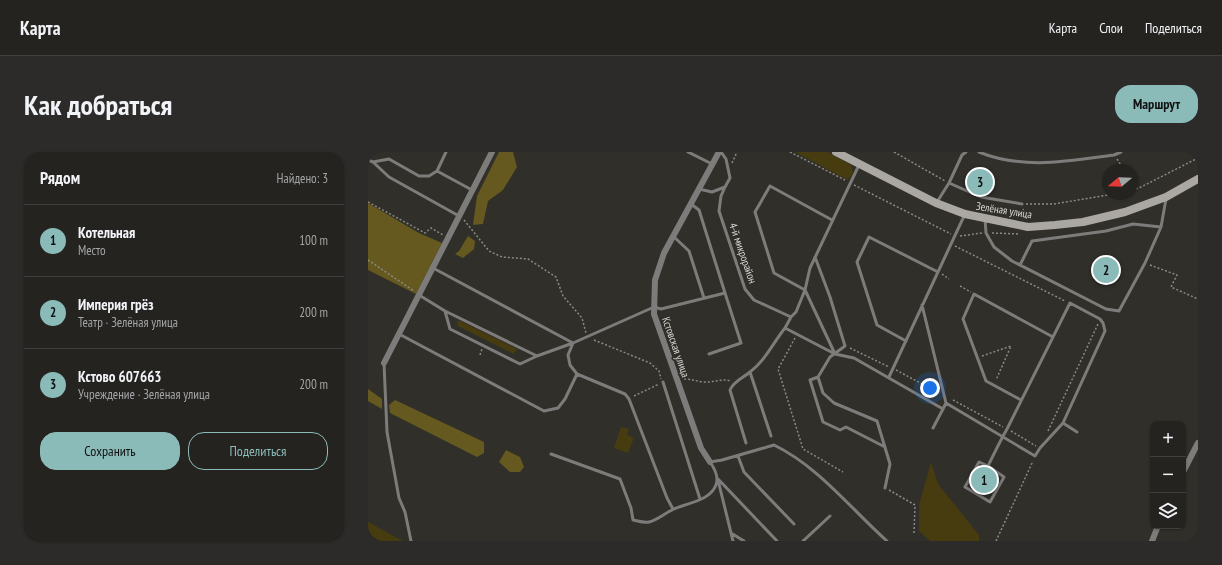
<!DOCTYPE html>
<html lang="ru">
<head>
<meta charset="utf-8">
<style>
	body { margin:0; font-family:"PT Sans Narrow",sans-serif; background:#2c2b29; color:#f1f3f6 }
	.controls { position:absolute; right:12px; bottom:12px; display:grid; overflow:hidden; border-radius:8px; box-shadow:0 1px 3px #0004 }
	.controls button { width:36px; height:36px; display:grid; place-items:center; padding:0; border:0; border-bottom:1px solid #41403e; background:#242320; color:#f1f3f6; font:20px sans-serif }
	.compass { position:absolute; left:734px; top:12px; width:36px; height:36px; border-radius:50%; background:#242320; box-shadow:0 1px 3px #0004; rotate:251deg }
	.you { position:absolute; left:562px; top:236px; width:14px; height:14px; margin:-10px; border:3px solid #fff; border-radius:50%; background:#1a73e8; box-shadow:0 0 0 6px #1a73e833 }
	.badge { display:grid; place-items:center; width:26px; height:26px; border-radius:50%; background:#8bbbb9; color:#111; font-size:13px; font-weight:700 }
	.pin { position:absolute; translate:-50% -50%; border:2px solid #fff; box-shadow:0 1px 4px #0006 }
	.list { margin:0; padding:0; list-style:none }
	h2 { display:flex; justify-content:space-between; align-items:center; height:52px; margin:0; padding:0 16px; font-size:17px }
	h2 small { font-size:13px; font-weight:400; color:#a3a4a5 }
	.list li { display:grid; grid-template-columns:26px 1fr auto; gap:12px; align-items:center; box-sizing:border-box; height:72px; padding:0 16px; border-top:1px solid #41403e }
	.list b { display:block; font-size:15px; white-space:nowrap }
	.list p { margin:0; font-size:13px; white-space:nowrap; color:#a3a4a5 }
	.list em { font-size:13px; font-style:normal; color:#a3a4a5 }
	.actions { display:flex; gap:8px; padding:12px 16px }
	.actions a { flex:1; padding:9px 0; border:1px solid #8bbbb9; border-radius:16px; text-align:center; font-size:14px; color:#8bbbb9 }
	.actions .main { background:#8bbbb9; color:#111 }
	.icon { flex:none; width:22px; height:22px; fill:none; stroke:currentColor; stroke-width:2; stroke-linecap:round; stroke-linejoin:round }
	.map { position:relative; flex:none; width:830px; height:389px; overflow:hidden; border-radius:16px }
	header { display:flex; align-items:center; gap:24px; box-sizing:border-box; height:56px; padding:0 20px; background:#242320; border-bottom:1px solid #41403e }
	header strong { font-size:19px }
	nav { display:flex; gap:22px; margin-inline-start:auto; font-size:14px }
	.intro { display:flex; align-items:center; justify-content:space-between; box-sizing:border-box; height:96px; padding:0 24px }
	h1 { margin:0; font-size:28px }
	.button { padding:10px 18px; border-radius:16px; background:#8bbbb9; color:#111; font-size:14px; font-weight:700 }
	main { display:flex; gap:24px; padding:0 24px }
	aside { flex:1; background:#242320; border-radius:16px; box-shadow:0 1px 3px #0004 }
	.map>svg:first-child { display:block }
	.green { fill:#463c10 }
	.forest { fill:#65591f }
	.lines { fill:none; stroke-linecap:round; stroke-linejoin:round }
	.path { stroke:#8a8a86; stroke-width:1.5; stroke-dasharray:2 2; stroke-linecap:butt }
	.lane { stroke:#7e7c7a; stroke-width:3 }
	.street { stroke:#7e7c7a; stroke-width:6 }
	.secondary { stroke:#aba8a4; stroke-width:8 }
	.labels { text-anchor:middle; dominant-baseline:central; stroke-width:3.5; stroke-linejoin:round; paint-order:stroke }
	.street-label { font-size:11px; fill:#d8d8d4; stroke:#302f2a }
</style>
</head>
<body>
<header>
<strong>Карта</strong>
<nav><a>Карта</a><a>Слои</a><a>Поделиться</a></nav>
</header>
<div class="intro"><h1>Как добраться</h1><a class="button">Маршрут</a></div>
<main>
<aside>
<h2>Рядом<small>Найдено: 3</small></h2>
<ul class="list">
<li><span class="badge">1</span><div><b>Котельная</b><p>Место</p></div><em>100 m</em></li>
<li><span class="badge">2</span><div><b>Империя грёз</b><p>Театр · Зелёная улица</p></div><em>200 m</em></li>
<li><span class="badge">3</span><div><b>Кстово 607663</b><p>Учреждение · Зелёная улица</p></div><em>200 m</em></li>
</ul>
<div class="actions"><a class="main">Сохранить</a><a>Поделиться</a></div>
</aside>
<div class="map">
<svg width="830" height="389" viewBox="0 0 830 389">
	<rect width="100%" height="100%" fill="#302f2a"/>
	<path class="green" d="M427 0H460L483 13 485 21 480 28Z
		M89 169H92L149 197 146 202 90 174Z
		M253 275 261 277 259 283 266 286 260 301 246 296Z
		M563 310 570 332 611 383V389H562L551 379V353Z
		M0 370 35 389H0Z"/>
	<path class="forest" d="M131 0H145L149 15 135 38 120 49 115 72 105 73 109 44Z
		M0 51 51 81 74 91 48 142 0 118Z
		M100 84 107 89 106 97 95 106 87 102 91 99Z
		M0 237 14 247V257L0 249Z
		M27 248 116 290V301L109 305 22 261 21 253Z
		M138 298 152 305 156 315 152 320H142L131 310Z"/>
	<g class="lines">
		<path class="path" d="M422 0 477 28
			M526 0 577 29
			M749 7 756 18
			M364 11 369 0
			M486 33 583 82
			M764 38 771 36 830 6
			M0 50 57 81 63 76 75 83
			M658 52H686L746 42
			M655 57 658 67
			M96 68 121 99 134 105 160 107 188 125 195 144 214 166 218 181
			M624 81 652 82
			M592 84 614 81
			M587 94 697 149
			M0 108 46 139
			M782 113 809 123 803 135 830 147
			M574 122 581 127
			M592 134 603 140
			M427 186 410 217 435 297 475 320
			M226 188 282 211 291 219 293 227
			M482 196 521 215
			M112 203 114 197
			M614 204 643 194 628 228
			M528 218 571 241
			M316 227C323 227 328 229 335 230 345 231 353 226 363 229
			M266 244 291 232
			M585 248 635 275
			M643 279 668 294
			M680 279 730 172
			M521 338 547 353 546 381
			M628 389 665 309"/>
		<path class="lane" d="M78 0 69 19 104 38
			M320 0 344 12
			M611 0C655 18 701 9 746 3L753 0
			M0 8 5 10 21 7 51 24H61L69 19
			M5 10 21 25 91 64
			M581 31 613 45 654 52
			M357 35 353 44 351 59 377 137 386 148 423 165 428 160 437 138 442 116 491 13
			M331 37 344 40 357 35 362 26 358 7 353 0
			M569 50 581 31 594 3 598 0
			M617 67 618 81 626 95 644 109 738 157 751 159 777 111 793 75 798 47
			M464 68 402 34 387 60 406 121 437 138 467 202
			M306 85 321 99 336 146
			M447 105 462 145 477 194 462 205 450 225 455 241 466 251 509 269 522 312 517 336
			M652 113 664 89 738 79 765 72 793 75
			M65 116 205 191 286 155 293 157 357 141 331 58 323 52
			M51 143 77 159 169 204 205 191
			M554 153 578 251
			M77 159 82 177 152 212 169 204
			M423 165 417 176 467 202 486 206 575 257 565 276
			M31 182 176 259 190 256 197 247 209 222
			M538 189 509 173 489 110 501 85 570 120
			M205 191 200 203 202 213 209 222 257 242 261 247 299 346 305 357
			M341 202 373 191 357 141
			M16 211 19 280 31 346 37 360 43 389
			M382 220 403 284
			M450 225 442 228 455 270 472 278 478 275 517 295
			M521 225 597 62
			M295 230 332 347
			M653 248 618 229 595 167 606 142 685 185
			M575 257 578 251 667 304 672 296 695 271 737 179 735 171 732 167 702 151 639 277C632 289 626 302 620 314L611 310 597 335 622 350 636 325 620 314
			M695 271 709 280
			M378 291 362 238C366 229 375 226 382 220 397 209 405 191 417 176
			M183 302 252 327 263 356 265 368C270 369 276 371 281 370 290 368 297 361 306 357 319 351 342 349 348 333 351 325 347 317 342 310L354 308 406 293C451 315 482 356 519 389
			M370 304 376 320 426 372
			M350 327 409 389
			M350 328 365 389
			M363 381 376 389
			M435 389 462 364"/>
		<path class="street" d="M16 211 124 0
			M342 310 333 296 286 162 287 128 296 101 351 0
			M815 320 830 291
			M784 389 790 374"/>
		<path class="secondary" d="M468 0 568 51 597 62 660 75 687 73 715 70 757 60 798 45 830 27"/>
	</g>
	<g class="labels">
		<g class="street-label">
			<text transform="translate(636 58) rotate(9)">Зелёная улица</text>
			<text transform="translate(375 101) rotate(71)">4-й микрорайон</text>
			<text transform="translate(308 195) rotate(71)">Кстовская улица</text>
		</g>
	</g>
</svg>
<div class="controls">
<button>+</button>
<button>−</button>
<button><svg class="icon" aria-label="layers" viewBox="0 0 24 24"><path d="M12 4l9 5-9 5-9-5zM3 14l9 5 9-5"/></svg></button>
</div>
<svg class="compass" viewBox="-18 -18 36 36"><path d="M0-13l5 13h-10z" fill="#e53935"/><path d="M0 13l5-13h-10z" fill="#a3a4a5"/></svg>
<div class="you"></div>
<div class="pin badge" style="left:616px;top:328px">1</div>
<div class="pin badge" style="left:738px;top:118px">2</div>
<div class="pin badge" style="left:612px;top:30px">3</div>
</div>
</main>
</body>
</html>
